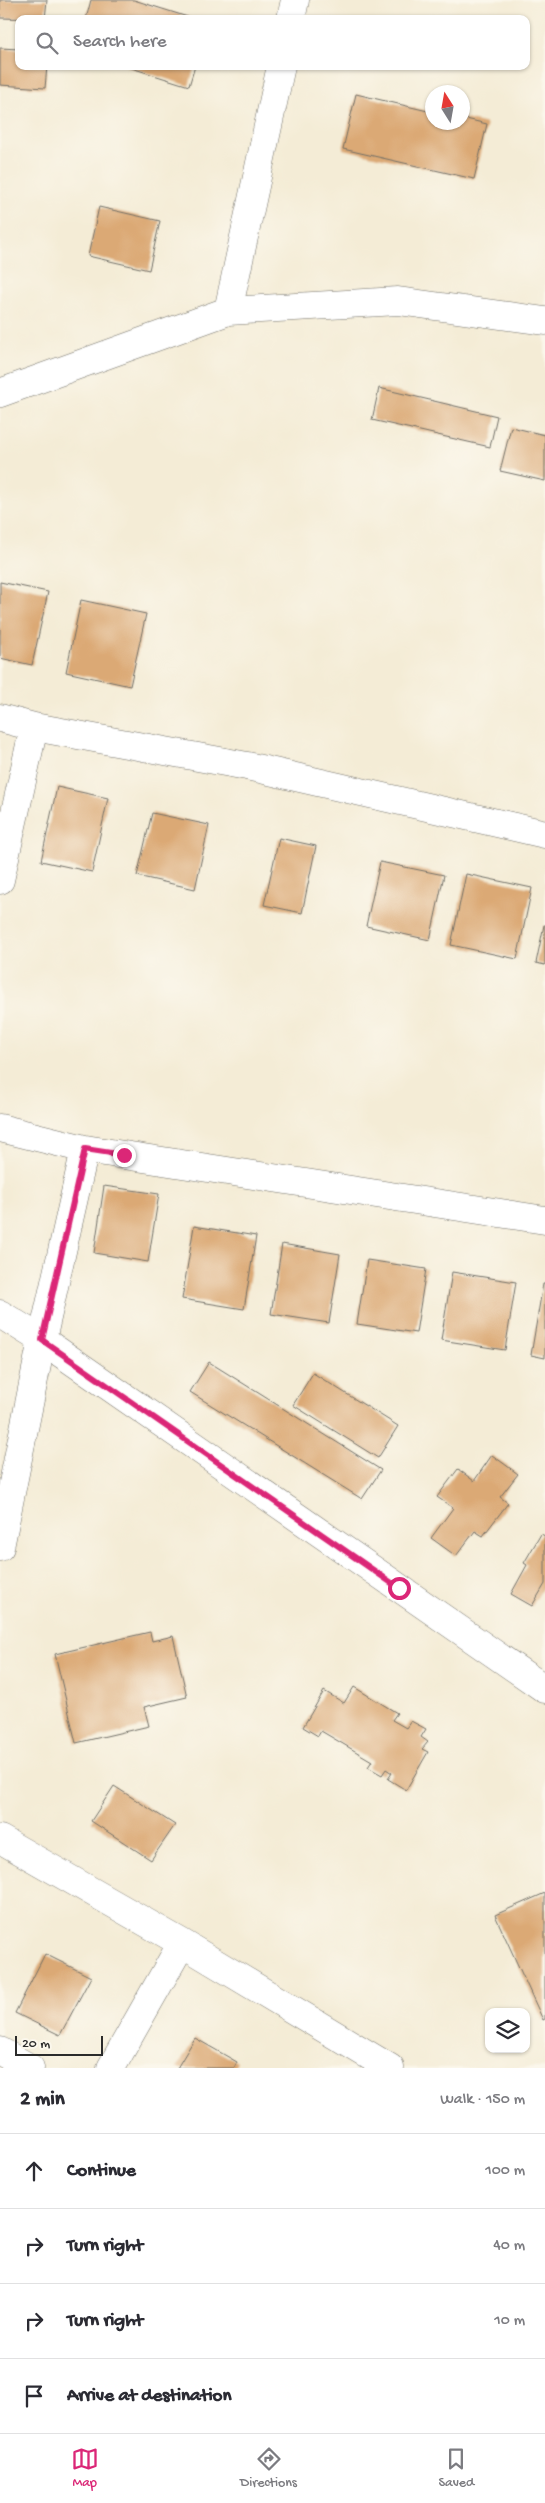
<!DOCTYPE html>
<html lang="en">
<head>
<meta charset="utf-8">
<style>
	body { margin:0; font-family:"Gochi Hand",sans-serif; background:#f7f7f7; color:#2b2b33 }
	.controls { position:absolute; right:15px; bottom:15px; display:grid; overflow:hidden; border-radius:10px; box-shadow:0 1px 4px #0004 }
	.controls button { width:45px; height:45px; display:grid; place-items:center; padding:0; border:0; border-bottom:1px solid #e1e1e2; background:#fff; color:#2b2b33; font:25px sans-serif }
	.compass { position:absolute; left:425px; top:85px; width:45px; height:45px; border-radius:50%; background:#fff; box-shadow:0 1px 4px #0004; rotate:349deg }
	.scale { position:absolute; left:15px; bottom:12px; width:88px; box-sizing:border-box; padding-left:5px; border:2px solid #2b2b2b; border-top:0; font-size:14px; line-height:18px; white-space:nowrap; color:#2b2b2b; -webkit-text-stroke:4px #fbf7ec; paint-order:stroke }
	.stop { position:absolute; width:15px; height:15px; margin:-11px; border:4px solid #db2777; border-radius:50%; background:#fff }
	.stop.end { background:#db2777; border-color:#fff; box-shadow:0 1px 5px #0008 }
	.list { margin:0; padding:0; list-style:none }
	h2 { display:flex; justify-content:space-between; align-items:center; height:65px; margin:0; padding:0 20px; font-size:21px }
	h2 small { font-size:16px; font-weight:400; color:#7c7c81 }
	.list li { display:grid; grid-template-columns:32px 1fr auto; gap:15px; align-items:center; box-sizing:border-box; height:75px; padding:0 20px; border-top:1px solid #e1e1e2 }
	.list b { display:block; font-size:19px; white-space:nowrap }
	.list em { font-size:16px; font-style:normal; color:#7c7c81 }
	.icon { flex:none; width:28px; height:28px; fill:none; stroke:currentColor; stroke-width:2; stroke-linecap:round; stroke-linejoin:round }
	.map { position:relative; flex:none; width:545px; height:2068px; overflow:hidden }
	.search { position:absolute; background:#fff; box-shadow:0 1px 4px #0004; left:15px; right:15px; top:15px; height:55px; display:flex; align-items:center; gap:12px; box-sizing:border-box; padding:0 18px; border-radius:10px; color:#7c7c81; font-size:19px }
	.sheet { height:365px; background:#fff }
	nav { display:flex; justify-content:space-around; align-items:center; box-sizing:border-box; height:70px; border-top:1px solid #e1e1e2; background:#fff; font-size:14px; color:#7c7c81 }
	nav a { display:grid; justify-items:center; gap:2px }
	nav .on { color:#db2777 }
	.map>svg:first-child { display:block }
	.building { fill:#dba974 }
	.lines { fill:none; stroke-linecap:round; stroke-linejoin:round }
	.minor-casing { stroke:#716f67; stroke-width:29 }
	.minor { stroke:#fff; stroke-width:28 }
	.route { stroke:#db2777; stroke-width:6 }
</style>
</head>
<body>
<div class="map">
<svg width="545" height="2068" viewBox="0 0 545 2068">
	<rect width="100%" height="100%" fill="#fbf7ec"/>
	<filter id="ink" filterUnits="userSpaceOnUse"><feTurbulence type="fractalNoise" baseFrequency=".02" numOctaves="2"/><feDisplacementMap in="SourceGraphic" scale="10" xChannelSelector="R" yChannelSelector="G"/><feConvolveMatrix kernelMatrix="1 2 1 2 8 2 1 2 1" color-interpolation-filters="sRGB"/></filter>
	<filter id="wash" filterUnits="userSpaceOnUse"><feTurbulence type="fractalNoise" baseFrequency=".0096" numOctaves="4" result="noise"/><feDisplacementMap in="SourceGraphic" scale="20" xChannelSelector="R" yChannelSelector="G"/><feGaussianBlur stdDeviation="1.12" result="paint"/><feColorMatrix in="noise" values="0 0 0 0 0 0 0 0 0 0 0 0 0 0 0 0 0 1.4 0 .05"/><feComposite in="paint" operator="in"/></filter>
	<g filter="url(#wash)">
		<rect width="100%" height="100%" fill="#f4ecd6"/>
		<g id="blocks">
			<path class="building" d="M0 0H47L45 19 0 18Z
				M91 0H134L194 19H86Z
				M0 48 19 49V66H47L45 88 0 85Z
				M125 66H195L189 86Z
				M356 94 432 112V122H462V118L487 124 474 179 343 149Z
				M99 207 160 221 149 270 88 256Z
				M379 388 497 416 490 447 372 420Z
				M511 427 545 435V481L500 471Z
				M0 582 48 592 32 665 0 658Z
				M81 600 146 614 130 686 66 672Z
				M57 787 108 798 92 872 41 861Z
				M152 813 209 825 195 889 137 876Z
				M279 838 316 846 302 913 264 905Z
				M380 862 444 875 430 940 366 926Z
				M466 874 532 888 517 959 451 945Z
				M544 925H545V965L536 963Z
				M104 1186 159 1194 148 1262 94 1253Z
				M194 1226 256 1236 244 1309 182 1299Z
				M282 1244 340 1254 329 1323 271 1314Z
				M367 1260 426 1269 416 1333 357 1324Z
				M452 1272 516 1282 505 1350 441 1340Z
				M543 1284H545V1358L531 1355Z
				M209 1362 381 1470 362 1499 190 1392Z
				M313 1373 398 1426 378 1458 293 1405Z
				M492 1455 518 1474 500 1497 508 1503 483 1536 475 1531 456 1556 431 1538 453 1508 437 1497 458 1469 474 1481Z
				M541 1534 545 1536V1584L532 1606 511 1594 527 1565 524 1563Z
				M150 1632 152 1641 173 1636 187 1697 144 1707 149 1726 76 1743 55 1654Z
				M354 1687 397 1713 392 1720 406 1728 411 1721 426 1729 421 1737 428 1742 422 1749 428 1752 406 1790 388 1779 392 1773 386 1769 382 1775 368 1767 372 1761 321 1731 318 1736 303 1727 324 1691 344 1703Z
				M114 1786 175 1825 151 1860 91 1821Z
				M545 1893V2019L543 2020 495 1915Z
				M45 1954 91 1977 60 2035 15 2013Z
				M195 2038 237 2062 234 2068H177Z"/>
		</g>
	</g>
	<g filter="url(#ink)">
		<use href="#blocks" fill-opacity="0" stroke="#716f67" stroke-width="1"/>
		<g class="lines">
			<defs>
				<path id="minor" d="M291 19 295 0
					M228 311 281 66
					M0 393 228 311 398 301 545 321
					M0 718 34 727 247 766 545 834
					M0 880 34 727
					M0 1128 85 1149 545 1220
					M0 1314 42 1340 545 1689
					M0 1547 42 1340 85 1149
					M0 1839 182 1943 390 2068
					M0 2051 30 2068
					M111 2068 182 1943"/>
			</defs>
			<use href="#minor" class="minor-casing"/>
			<use href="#minor" class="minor"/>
		</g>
	</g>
	<g class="lines" filter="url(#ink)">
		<path class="route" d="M124 1155 85 1149 42 1340 399 1588"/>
	</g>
</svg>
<div class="controls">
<button><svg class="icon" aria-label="layers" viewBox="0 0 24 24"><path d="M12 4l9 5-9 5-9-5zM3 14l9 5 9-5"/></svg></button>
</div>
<svg class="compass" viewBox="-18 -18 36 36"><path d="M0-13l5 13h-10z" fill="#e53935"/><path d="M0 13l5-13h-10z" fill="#7c7c81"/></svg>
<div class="scale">20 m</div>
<div class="stop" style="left:399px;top:1588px"></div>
<div class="stop end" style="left:124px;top:1155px"></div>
<div class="search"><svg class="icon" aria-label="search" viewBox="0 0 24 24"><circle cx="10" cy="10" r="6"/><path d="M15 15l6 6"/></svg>Search here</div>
</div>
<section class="sheet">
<h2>2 min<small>Walk · 150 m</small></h2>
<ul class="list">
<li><svg class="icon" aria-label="ahead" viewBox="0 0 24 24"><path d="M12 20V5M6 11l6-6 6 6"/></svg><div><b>Continue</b></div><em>100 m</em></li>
<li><svg class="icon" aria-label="right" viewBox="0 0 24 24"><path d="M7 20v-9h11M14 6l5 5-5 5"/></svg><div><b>Turn right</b></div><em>40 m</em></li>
<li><svg class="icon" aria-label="right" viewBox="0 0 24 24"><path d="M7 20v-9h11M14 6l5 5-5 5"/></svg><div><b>Turn right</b></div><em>10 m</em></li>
<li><svg class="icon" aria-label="arrive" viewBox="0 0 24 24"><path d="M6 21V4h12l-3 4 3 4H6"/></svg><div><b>Arrive at destination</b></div></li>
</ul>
</section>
<nav>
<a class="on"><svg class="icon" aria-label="map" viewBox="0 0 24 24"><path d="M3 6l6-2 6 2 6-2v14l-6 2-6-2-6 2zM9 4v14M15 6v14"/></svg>Map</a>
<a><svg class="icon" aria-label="directions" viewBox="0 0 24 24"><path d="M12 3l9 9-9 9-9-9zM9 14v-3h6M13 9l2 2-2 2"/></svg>Directions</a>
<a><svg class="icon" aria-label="saved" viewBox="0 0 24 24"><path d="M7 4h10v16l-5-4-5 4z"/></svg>Saved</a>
</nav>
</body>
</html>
